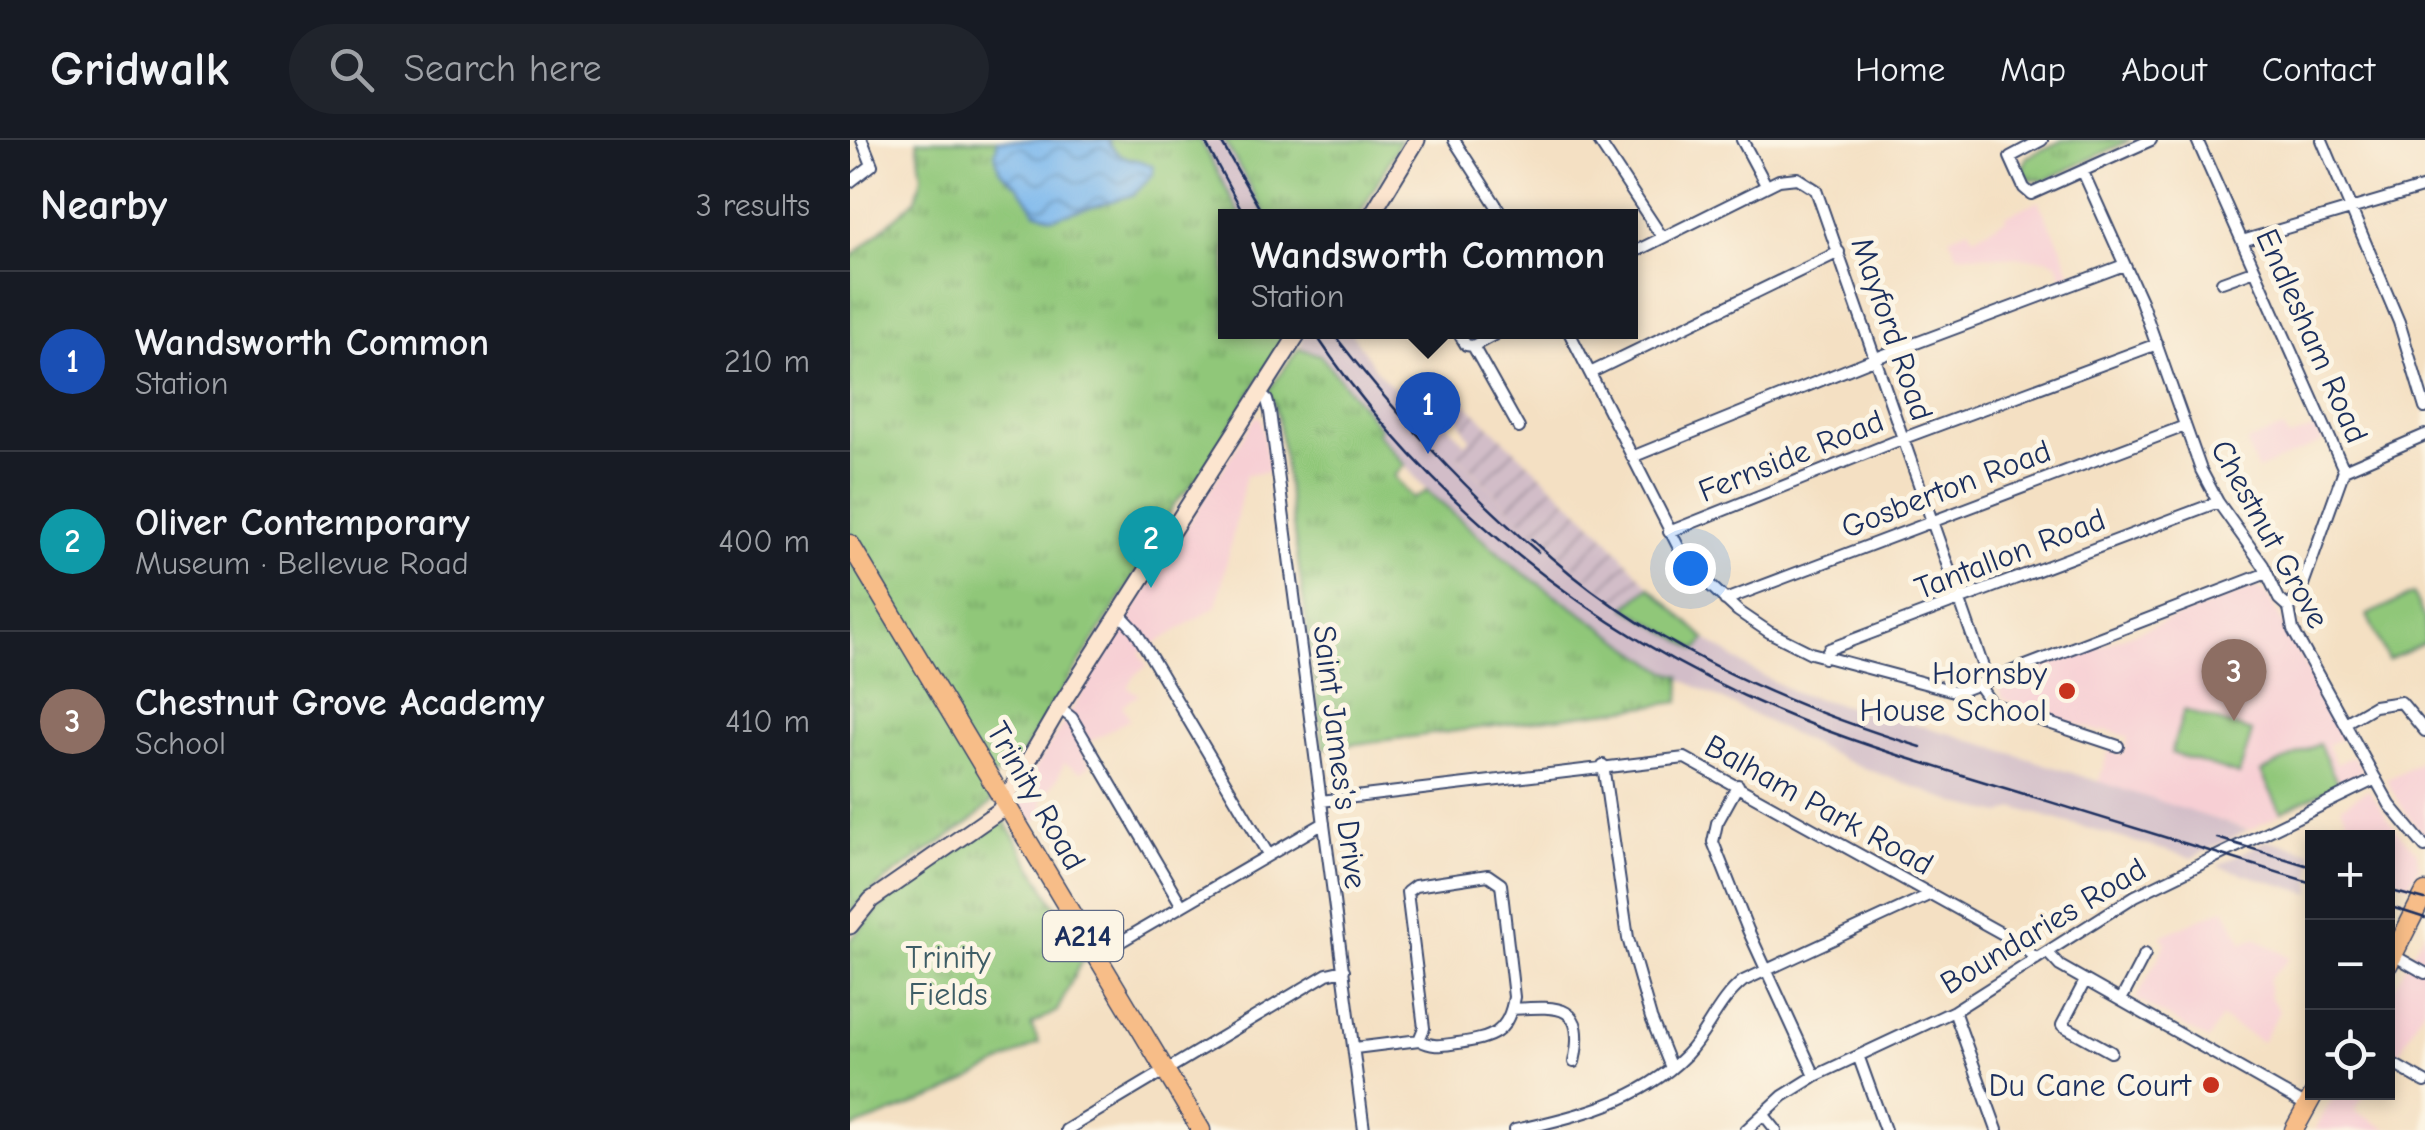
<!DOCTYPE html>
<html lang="en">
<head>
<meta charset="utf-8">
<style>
	body { margin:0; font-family:"Comic Neue",sans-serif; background:#20242c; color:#f1f3f6 }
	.controls { position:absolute; right:30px; bottom:30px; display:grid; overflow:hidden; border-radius:0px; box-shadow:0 5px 15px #0003 }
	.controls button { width:90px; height:90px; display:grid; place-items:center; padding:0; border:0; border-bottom:2px solid #363941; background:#171b24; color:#f1f3f6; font:50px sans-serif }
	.you { position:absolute; left:840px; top:428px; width:35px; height:35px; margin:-25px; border:8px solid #fff; border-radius:50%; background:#1a73e8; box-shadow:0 0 0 15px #1a73e833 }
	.badge { display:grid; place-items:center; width:65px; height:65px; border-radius:50%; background:#1a73e8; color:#fff; font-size:32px; font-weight:700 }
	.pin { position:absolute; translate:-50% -82px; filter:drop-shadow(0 2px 5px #0008) }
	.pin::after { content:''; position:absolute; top:52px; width:35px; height:30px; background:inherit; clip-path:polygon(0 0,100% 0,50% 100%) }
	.popup { position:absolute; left:368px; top:69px; width:420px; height:130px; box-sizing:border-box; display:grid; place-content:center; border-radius:0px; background:#171b24; filter:drop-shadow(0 2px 8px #0005); font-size:32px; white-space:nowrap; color:#9ea1a6 }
	.popup b { font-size:38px; color:#f1f3f6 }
	.popup::after { content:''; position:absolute; left:50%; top:100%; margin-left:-20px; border:20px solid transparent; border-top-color:#171b24 }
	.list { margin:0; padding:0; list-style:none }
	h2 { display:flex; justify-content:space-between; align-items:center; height:130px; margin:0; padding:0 40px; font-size:42px }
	h2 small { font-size:32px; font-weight:400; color:#9ea1a6 }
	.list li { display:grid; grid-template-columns:65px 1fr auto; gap:30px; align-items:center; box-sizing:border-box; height:180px; padding:0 40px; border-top:2px solid #363941 }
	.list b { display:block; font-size:38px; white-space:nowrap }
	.list p { margin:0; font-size:32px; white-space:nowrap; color:#9ea1a6 }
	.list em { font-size:32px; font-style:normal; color:#9ea1a6 }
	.icon { flex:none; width:55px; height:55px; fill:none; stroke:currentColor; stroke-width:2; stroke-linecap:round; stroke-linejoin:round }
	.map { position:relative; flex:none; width:1575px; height:990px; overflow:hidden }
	header { display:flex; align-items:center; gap:60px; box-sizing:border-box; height:140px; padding:0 50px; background:#171b24; border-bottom:2px solid #363941 }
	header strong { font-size:48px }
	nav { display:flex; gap:55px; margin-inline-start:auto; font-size:35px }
	.search { width:700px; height:90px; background:#20242c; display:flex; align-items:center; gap:25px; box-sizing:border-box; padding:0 35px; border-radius:55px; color:#9ea1a6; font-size:38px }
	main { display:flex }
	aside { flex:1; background:#171b24 }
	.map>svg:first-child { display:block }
	.built { fill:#f7cfd4 }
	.industrial { fill:url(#industrial-furrows) }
	.railway { fill:#d2bdc8 }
	.park { fill:url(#park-tufts); stroke:#567b6c; stroke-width:2.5 }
	.garden { fill:#90c779; stroke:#567b6c; stroke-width:2.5 }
	.water { fill:url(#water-waves); stroke:#4b74a6; stroke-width:2.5 }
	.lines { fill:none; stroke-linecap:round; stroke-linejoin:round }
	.minor-casing { stroke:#3c4a6d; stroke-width:14 }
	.secondary-casing { stroke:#3c4a6d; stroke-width:19 }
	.trunk-casing { stroke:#3c4a6d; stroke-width:21 }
	.minor { stroke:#fff; stroke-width:10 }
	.secondary { stroke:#fce5cf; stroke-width:15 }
	.trunk { stroke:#f7bd88; stroke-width:18 }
	.rail { stroke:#1b2f5e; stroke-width:2.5 }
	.poi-dot { fill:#c8321e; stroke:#fcf5e5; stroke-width:4 }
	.labels { text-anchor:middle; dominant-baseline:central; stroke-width:10; stroke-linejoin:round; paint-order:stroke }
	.shield { fill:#fcf5e5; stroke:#5e6a86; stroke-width:2.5 }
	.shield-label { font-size:30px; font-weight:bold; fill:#1b2f5e }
	.street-label { font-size:32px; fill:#1b2f5e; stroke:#fcf5e5 }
	.poi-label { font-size:32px; fill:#1b2f5e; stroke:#fcf5e5; text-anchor:end }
	.park-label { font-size:32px; fill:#3e5d66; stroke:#fcf5e5 }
</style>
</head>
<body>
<header>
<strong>Gridwalk</strong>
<div class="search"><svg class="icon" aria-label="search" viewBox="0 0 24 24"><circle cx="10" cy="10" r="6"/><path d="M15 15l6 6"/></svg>Search here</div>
<nav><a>Home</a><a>Map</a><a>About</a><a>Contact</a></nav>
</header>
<main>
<aside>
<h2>Nearby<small>3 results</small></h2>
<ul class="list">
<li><span class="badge" style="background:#1a4fb4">1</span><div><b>Wandsworth Common</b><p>Station</p></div><em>210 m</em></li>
<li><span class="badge" style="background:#0f9aa8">2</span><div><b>Oliver Contemporary</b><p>Museum · Bellevue Road</p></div><em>400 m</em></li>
<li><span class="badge" style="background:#8d6e63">3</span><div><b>Chestnut Grove Academy</b><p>School</p></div><em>410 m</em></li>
</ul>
</aside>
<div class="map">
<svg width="1575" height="990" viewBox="0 0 1575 990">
	<defs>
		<pattern id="industrial-furrows" width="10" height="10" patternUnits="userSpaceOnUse" patternTransform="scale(2.5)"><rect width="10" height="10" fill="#d2bdc8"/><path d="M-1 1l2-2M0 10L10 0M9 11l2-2" fill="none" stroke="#aa9aa6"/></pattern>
		<pattern id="park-tufts" width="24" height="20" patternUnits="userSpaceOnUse" patternTransform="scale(2.5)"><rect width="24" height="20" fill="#90c779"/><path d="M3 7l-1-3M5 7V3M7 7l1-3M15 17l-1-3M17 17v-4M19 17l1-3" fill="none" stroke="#75a266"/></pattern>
		<pattern id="water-waves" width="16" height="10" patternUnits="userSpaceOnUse" patternTransform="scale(2.5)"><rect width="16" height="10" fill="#7bb8ed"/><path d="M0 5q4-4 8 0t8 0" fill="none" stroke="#6496c3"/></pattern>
	</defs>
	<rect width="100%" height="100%" fill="#fcf5e5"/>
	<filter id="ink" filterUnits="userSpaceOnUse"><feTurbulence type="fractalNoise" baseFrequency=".01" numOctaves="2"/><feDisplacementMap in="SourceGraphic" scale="20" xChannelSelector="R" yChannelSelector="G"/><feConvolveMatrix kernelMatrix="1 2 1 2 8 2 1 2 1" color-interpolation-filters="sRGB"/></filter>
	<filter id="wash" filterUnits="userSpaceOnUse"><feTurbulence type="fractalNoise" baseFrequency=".0048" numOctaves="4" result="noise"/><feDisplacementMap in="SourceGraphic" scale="40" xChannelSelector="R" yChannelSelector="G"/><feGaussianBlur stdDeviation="2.25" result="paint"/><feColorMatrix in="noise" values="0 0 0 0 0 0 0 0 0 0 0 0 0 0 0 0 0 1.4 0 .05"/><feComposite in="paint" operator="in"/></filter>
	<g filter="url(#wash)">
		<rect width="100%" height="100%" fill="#f4e0c3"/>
		<path class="built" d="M1188 61 1213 110 1221 136 1213 139 1207 123 1196 119 1107 114 1099 97 1119 88 1124 97 1156 79 1155 76Z
			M406 276 411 278 419 332 396 335 367 466 290 513 297 526 286 534 277 547 289 555 272 565 280 579 230 607 240 626 231 632 214 623 208 638 192 659 194 675 178 685 164 661Z
			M1433 288 1438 298 1466 288 1473 302 1407 330 1396 302Z
			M1405 447 1416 452 1494 597 1478 605 1486 624 1504 616 1513 631 1400 690 1248 643 1259 610 1273 615 1278 597 1256 590 1250 592 1153 559 1148 545Z
			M1575 619V697L1555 672 1536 640Z
			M1518 649 1547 691 1567 712 1569 727 1559 745 1538 734V698L1500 697 1504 693 1491 667Z
			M1375 768 1393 803 1406 798 1440 818 1418 840 1420 857 1429 871 1412 902 1371 878 1358 900 1286 859 1316 803 1311 796Z
			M1575 790V865L1547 917 1538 912V858Z
			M1486 952 1515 953 1505 971 1539 990H1465Z"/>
		<path class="industrial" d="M608 256 752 392 800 447 776 467 687 397 607 314 620 299 599 261Z"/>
		<path class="railway" d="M350 0H374L417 76H391Z
			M443 192H501L526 230 548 252 559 242 616 304 608 316 687 397 776 467 847 509 856 499 900 529 945 553 1102 594 1398 690 1342 718 1166 668 1152 674 1112 665 998 622 817 532 666 428 577 351 526 292 529 288 470 215 449 208 453 201Z
			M1417 700 1462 712V754L1367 726Z"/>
		<path class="park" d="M67 0H350L391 76H376V192H429L435 197 350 336 324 364 313 386 315 388 159 635 148 634 131 644 142 662C100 705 39 727 0 774V118L66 59 72 36Z
			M374 0H551L509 76H417Z
			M1213 0H1281L1194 41 1179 39 1173 29 1177 17Z
			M449 208 470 215 530 288 527 293 555 325 544 336 563 359 577 351 666 428 817 532 831 536 830 562 474 608 428 278 419 250Z
			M154 679 237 820 231 822 207 871 181 885 189 903 92 954 0 989V800L42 755Z"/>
		<path class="garden" d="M800 447 856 499 847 510 776 467Z
			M1563 454 1575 480V503L1538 520 1517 475Z
			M1334 570 1402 592 1389 635 1321 613Z
			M1469 604 1488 644 1431 672 1411 632Z"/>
		<path class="water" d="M148 0H258C270 26 286 14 303 27V35L283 55 202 78 185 71 168 46 150 31 145 14Z"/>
	</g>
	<g filter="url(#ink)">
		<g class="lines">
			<defs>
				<path id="minor" d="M604 0 653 76
					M748 0 812 97
					M892 0 916 45
					M1192 0 1160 17 1174 48 1181 54 1301 0
					M1347 0 1494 330 1450 453 1439 468
					M1472 0 1549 182 1575 268
					M1233 32 1291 161 1351 330 1368 362 1413 425 1429 459 1439 468 1443 490 1540 665 1575 707
					M0 42 22 25 12 0
					M1392 101 1575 47
					M780 114 929 40 947 38 966 50 1138 541
					M1372 142 1405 130
					M608 192 616 205 623 206 669 288
					M719 192 837 424 888 471 919 492 961 513 1108 552 1417 433
					M623 206 649 192
					M740 233 989 112
					M410 254 417 260 420 272 514 990
					M782 317 1026 218 1274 125
					M1494 330 1575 295
					M819 392 1054 298 1307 204
					M875 460 1335 286
					M269 473 285 490 418 714
					M974 518 979 509 1368 362
					M1129 546 1142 564 1268 606
					M209 568 222 578 332 766
					M1495 583 1524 566 1551 562 1575 591
					M753 625 778 798 801 878 821 928
					M888 645 867 683 863 702 898 790 965 936
					M471 661 835 618 1169 803 1186 819
					M638 735 651 744 664 857C658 894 642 898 608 903 593 905 583 908 569 900L574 888 557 752 565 746Z
					M1197 812 1210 826 1457 966
					M1543 815 1575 833
					M246 816 474 683
					M1235 841 1212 885 1261 912
					M1271 860 1295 814
					M662 869C709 866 737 863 724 922
					M1104 871 1147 990
					M505 908 569 900
					M1009 918 1035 990
					M1538 921 1575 942
					M914 975 926 990
					M216 990 477 834 494 830
					M665 990C726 977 791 961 836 915 858 892 867 862 893 841L1081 754
					M896 990 933 956 965 936 1104 871 1285 756 1526 639"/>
				<path id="secondary" d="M521 76 567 0
					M0 786 21 760 149 671 209 568 449 192"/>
				<path id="trunk" d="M0 404 351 990
					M1538 825 1575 752
					M1444 990 1465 952"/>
			</defs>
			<use href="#minor" class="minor-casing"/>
			<use href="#secondary" class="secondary-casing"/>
			<use href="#trunk" class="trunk-casing"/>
			<use href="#minor" class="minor"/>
			<use href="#secondary" class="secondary"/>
			<use href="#trunk" class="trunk"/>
			<path class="rail" d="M354 0 395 76
				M370 0 414 76
				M464 192C576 361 742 492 928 571 1002 603 1080 625 1158 649 1259 680 1361 711 1462 743
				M482 192C541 269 614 349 688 412
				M681 399C788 501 931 564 1071 607
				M1367 698 1462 727
				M1538 750 1575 760
				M1538 766 1575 778"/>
		</g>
	</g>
	<g class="poi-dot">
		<circle cx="1217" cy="551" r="10"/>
		<circle cx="1361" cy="945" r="10"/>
	</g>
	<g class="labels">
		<rect class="shield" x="193" y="771" width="80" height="50" rx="8"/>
		<g class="shield-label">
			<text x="233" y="796">A214</text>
		</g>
		<g class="street-label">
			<text transform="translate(1042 189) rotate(71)">Mayford Road</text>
			<text transform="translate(1462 196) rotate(66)">Endlesham Road</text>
			<text transform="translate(941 316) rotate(-22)">Fernside Road</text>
			<text transform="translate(1096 349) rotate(-21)">Gosberton Road</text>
			<text transform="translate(1420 394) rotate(61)">Chestnut Grove</text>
			<text transform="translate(1160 414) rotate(-21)">Tantallon Road</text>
			<text transform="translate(490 617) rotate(83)">Saint James's Drive</text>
			<text transform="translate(186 656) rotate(60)">Trinity Road</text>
			<text transform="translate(969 665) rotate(29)">Balham Park Road</text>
			<text transform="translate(1193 786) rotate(-31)">Boundaries Road</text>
		</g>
		<g class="poi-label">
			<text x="1197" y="533">Hornsby<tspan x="1197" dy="37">House School</tspan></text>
			<text x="1341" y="945">Du Cane Court</text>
		</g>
		<g class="park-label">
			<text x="98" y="817">Trinity<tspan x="98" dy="37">Fields</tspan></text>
		</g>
	</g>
</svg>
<div class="controls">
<button>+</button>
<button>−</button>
<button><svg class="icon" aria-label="locate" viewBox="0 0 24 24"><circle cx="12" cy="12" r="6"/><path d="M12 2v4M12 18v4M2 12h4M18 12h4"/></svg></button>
</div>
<div class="you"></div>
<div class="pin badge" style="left:578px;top:314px;background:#1a4fb4">1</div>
<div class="popup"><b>Wandsworth Common</b>Station</div>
<div class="pin badge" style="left:301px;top:448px;background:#0f9aa8">2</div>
<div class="pin badge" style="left:1384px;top:581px;background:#8d6e63">3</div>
</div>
</main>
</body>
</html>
